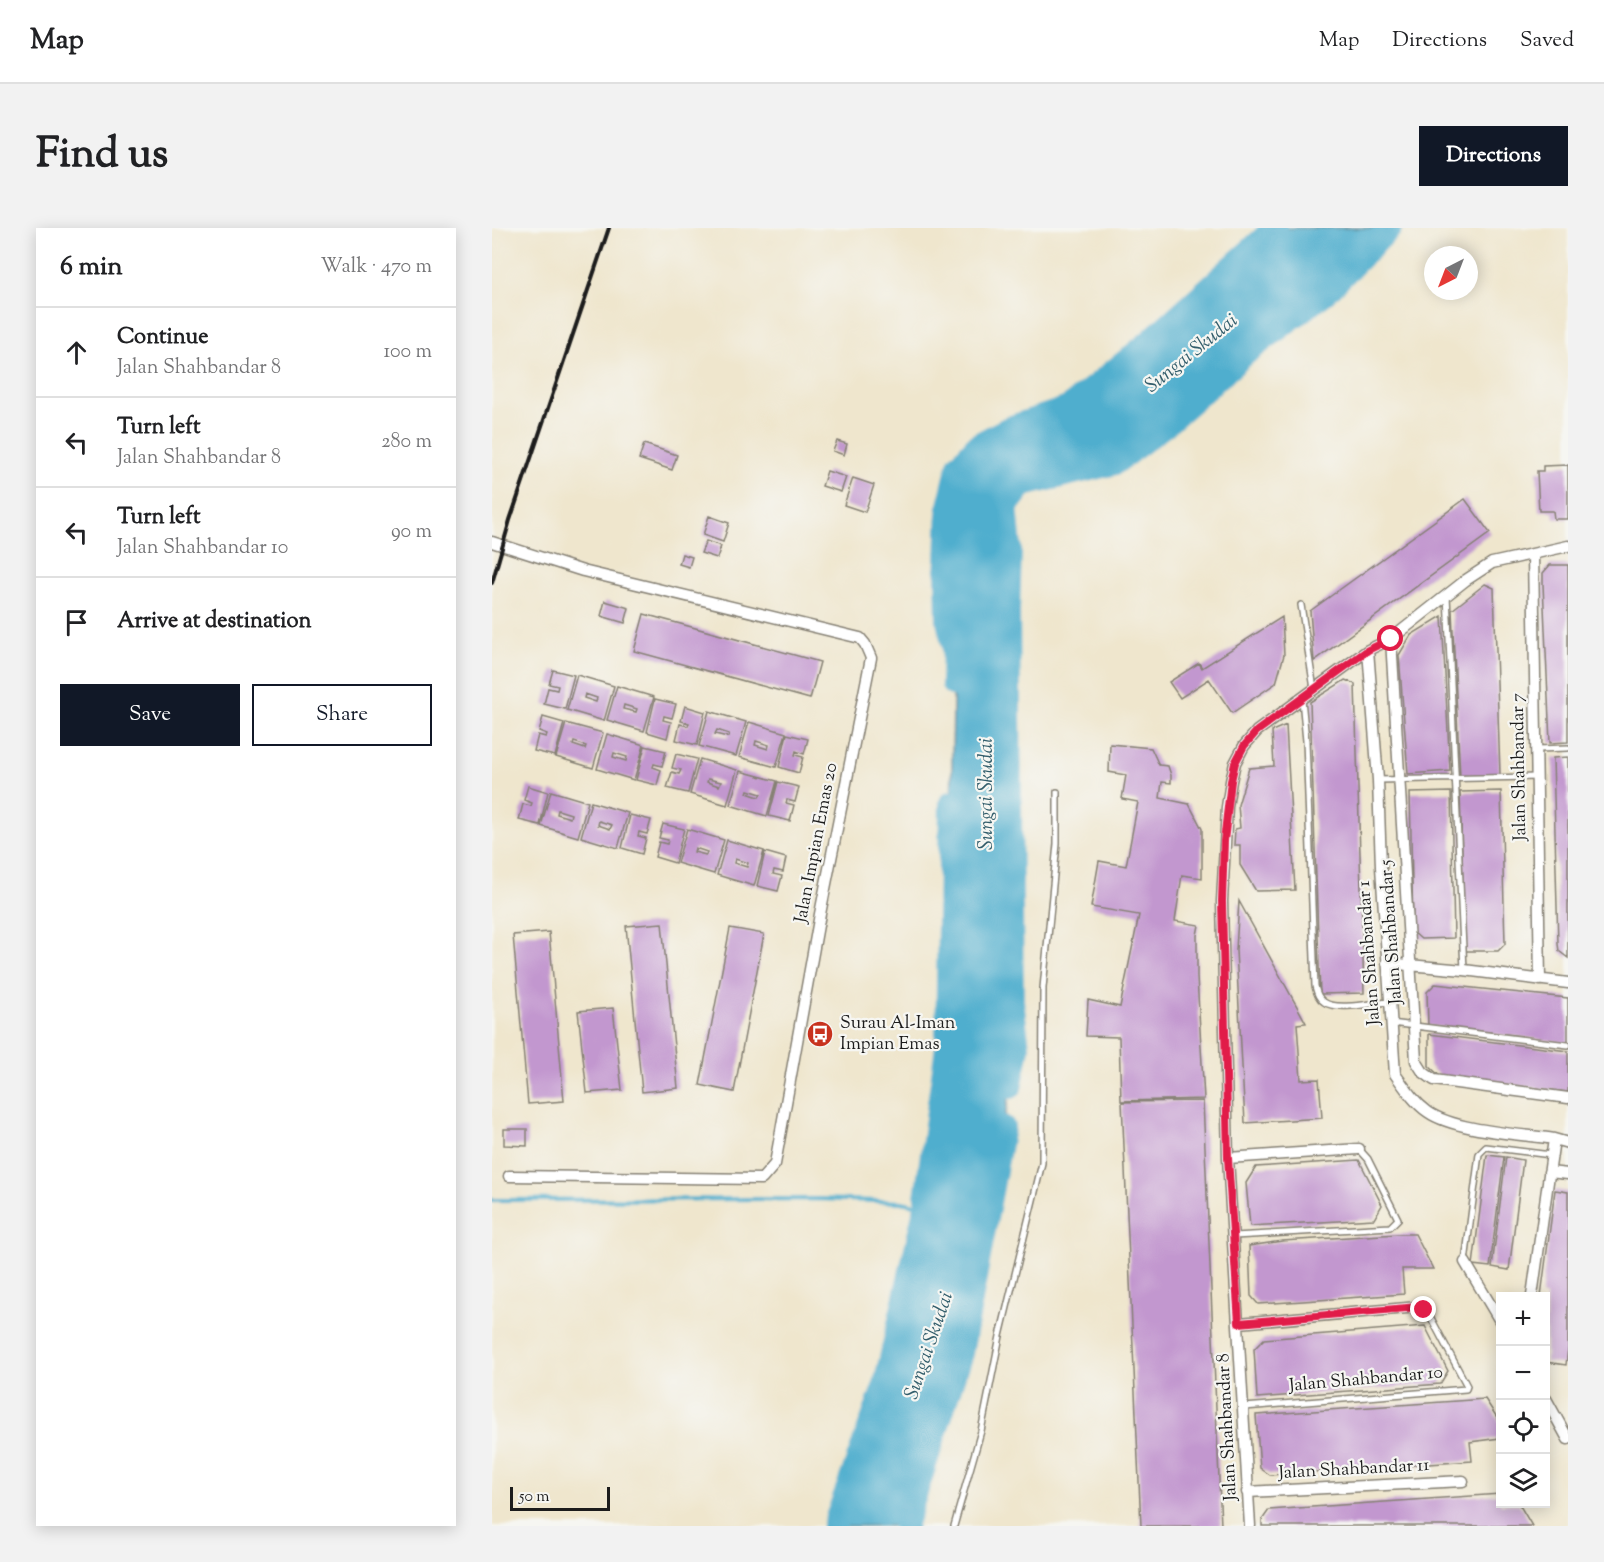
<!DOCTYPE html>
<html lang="en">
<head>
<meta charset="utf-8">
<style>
	body { margin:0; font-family:"Sorts Mill Goudy",serif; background:#f2f2f2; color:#202124 }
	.controls { position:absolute; right:18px; bottom:18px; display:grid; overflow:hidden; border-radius:0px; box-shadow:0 3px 15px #0003 }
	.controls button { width:54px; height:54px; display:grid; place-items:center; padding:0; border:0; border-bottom:2px solid #e0e0e0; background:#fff; color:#202124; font:30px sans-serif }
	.compass { position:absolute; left:932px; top:18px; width:54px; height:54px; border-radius:50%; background:#fff; box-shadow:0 3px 15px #0003; rotate:222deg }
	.scale { position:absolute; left:18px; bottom:15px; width:100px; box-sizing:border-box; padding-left:6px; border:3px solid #1c1c1c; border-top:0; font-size:16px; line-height:21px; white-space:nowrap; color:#1c1c1c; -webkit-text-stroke:4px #f6f6f2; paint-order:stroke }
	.stop { position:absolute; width:18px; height:18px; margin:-14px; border:4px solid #e11d48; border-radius:50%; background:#fff }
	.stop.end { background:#e11d48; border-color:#fff; box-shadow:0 2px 6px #0008 }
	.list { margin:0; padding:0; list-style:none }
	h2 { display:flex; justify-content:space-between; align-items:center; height:78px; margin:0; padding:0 24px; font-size:26px }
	h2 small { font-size:20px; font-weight:400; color:#757577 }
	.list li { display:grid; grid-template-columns:39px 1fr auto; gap:18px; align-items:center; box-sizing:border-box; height:90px; padding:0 24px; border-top:2px solid #e0e0e0 }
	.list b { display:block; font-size:22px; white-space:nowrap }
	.list p { margin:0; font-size:20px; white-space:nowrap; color:#757577 }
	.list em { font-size:20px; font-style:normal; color:#757577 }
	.actions { display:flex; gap:12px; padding:18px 24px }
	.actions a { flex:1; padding:14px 0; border:2px solid #111827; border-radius:0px; text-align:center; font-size:21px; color:#111827 }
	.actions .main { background:#111827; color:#fff }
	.icon { flex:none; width:33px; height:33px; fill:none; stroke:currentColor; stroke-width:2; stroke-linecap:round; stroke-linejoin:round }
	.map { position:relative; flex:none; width:1076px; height:1298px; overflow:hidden; border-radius:0px }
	header { display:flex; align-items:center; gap:36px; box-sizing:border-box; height:84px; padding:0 30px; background:#fff; border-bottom:2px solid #e0e0e0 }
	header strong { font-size:28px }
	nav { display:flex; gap:33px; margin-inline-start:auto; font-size:21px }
	.intro { display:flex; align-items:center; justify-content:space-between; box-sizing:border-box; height:144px; padding:0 36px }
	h1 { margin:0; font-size:42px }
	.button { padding:15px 27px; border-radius:0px; background:#111827; color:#fff; font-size:21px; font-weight:700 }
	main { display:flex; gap:36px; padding:0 36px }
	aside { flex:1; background:#fff; border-radius:0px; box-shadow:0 3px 15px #0003 }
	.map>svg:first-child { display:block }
	.water { fill:#50aece; stroke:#366575; stroke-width:1.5 }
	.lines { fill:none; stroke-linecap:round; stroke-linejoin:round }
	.stream { stroke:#50aece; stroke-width:4 }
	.river { stroke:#50aece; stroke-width:24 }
	.building { fill:#c297cf; fill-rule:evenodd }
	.lane-casing { stroke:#868174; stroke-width:8 }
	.street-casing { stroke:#868174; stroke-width:13 }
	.lane { stroke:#fff; stroke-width:5 }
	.street { stroke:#fff; stroke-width:10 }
	.rail { stroke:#1c1c1c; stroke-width:4 }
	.route { stroke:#e11d48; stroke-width:8 }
	.labels { text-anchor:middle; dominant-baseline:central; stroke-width:4.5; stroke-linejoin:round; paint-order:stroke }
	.street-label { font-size:18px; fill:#1c1c1c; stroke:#f6f6f2 }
	.poi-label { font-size:18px; fill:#1c1c1c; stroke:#f6f6f2; text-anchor:start }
	.water-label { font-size:20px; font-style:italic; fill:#335e6c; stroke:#f6f6f2 }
</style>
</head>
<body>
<header>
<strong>Map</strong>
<nav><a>Map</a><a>Directions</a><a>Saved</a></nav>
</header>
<div class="intro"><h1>Find us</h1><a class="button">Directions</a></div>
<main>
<aside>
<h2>6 min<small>Walk · 470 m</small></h2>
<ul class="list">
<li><svg class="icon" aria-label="ahead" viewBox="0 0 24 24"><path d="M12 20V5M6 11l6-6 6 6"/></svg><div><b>Continue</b><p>Jalan Shahbandar 8</p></div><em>100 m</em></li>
<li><svg class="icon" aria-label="left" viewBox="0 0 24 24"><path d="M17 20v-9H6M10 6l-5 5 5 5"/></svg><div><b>Turn left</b><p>Jalan Shahbandar 8</p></div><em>280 m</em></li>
<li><svg class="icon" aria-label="left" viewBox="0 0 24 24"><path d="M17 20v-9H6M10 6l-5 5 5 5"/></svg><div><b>Turn left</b><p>Jalan Shahbandar 10</p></div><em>90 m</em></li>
<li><svg class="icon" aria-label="arrive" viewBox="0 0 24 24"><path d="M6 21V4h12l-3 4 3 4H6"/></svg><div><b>Arrive at destination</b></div></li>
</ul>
<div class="actions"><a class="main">Save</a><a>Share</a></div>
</aside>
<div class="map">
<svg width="1076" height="1298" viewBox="0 0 1076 1298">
	<rect width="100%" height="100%" fill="#f6f6f2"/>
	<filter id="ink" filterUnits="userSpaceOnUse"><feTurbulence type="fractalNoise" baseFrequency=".0167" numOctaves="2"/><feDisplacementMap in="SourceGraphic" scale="12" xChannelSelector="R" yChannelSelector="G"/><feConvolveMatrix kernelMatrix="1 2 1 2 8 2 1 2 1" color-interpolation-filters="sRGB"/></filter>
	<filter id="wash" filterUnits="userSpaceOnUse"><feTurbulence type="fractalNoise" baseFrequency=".008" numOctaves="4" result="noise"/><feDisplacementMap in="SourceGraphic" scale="24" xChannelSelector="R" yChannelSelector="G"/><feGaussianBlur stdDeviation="1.35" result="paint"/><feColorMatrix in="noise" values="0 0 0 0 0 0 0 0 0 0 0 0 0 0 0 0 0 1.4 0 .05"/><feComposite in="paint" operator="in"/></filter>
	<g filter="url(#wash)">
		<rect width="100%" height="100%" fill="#efe6cd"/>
		<path class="water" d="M783 0H898L833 65 753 126 673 197 623 235 531 257 514 279 518 321 516 383 520 773 526 820 469 1125 413 1298H342L393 1157 432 986 455 819 462 419 456 393 455 337 457 278 467 237 485 217 517 200 576 180 655 116Z"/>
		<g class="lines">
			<path class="stream" d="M0 972 327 971 410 974 436 980"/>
			<path class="river" d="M461 456 462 419 456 393 455 337 457 278 467 237 485 217 517 200 576 180 655 116 783 0
				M518 859 526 820 520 773 516 383 518 321 514 279 531 257 623 235 673 197 753 126 833 65 898 0
				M434 970 455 819 459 575
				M342 1298 393 1157 432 986
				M413 1298 469 1125 511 899"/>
		</g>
		<g id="blocks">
			<path class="building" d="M345 213 355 216 352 227 341 223Z
				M152 216 185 227 180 242 147 231Z
				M1076 237V291H1062L1061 283H1047L1045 243H1051V238Z
				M335 243 354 249 349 264 330 258Z
				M361 250 382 257 373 284 352 277Z
				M973 271 998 305 822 433 818 383Z
				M217 288 237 295 231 314 211 307Z
				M214 313 229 318 225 330 209 325Z
				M190 326 200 329 197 339 187 336Z
				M1058 337H1076V514L1058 515 1051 356V345Z
				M993 356 1002 360 1008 547 968 548 960 382Z
				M113 373 137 380 133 395 109 388Z
				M152 386 328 434 318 471 142 423Z
				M950 388 958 543 916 546 907 427 919 407Z
				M790 389 792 427 784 455 740 485 717 451 688 470 677 454 707 435 710 440Z
				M61 442 82 447 73 481 52 476 56 460 65 462 66 458 57 456Z
				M85 447 122 458 112 493 75 482ZM93 466 105 470 104 474 92 470Z
				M853 452 863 456 872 765 828 766 818 474Z
				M125 458 162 469 152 503 115 492ZM132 477 145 481 144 484 131 481Z
				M163 471 184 476 180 490 172 488 171 492 179 494 175 510 155 504Z
				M193 478 213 484 205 517 184 512 188 496 196 498 197 495 189 493Z
				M217 483 254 494 244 528 207 518ZM225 502 237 506 236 509 223 506Z
				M51 489 72 495 63 528 42 523 46 507 54 509 55 506 47 503Z
				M257 494 294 505 284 539 247 529ZM264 513 277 517 276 521 263 517Z
				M74 495 111 505 101 540 64 529ZM82 514 94 518 93 521 81 517Z
				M794 497 803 662 764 663 748 637V617H742L743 601 748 600 746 577 757 540 782 538 780 503Z
				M115 506 152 517 142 552 105 541ZM122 525 135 529 134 533 121 529Z
				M295 506 316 511 312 526 304 523 303 527 311 529 307 545 287 539Z
				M618 516 659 520 667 537 676 538 679 547V555L670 554 668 570 697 576 710 601V650L690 647 683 693 707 697 705 707V749L712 871 629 873 627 809 594 808 596 772 628 779 647 687 599 679 607 633 634 638 646 574 630 571 634 547 617 544Z
				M153 518 174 523 170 538 162 536 161 539 169 542 165 557 144 552Z
				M184 526 205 531 196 565 175 560 180 544 187 546 189 542 180 540Z
				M1076 529V730L1067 723 1066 716 1061 530Z
				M208 531 245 542 235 577 198 566ZM216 551 229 554 227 558 215 554Z
				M248 543 285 553 275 588 238 577ZM256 562 269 566 267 569 255 565Z
				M286 554 307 559 303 574 295 572 294 575 302 577 298 593 277 588Z
				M36 558 56 564 48 597 27 592 31 576 39 578 40 575 32 572Z
				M59 563 96 574 86 609 49 598ZM66 582 79 586 78 590 65 586Z
				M1009 563 1013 716 1006 723H973L968 564Z
				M959 564 962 710 929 711 921 704V697L918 565Z
				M99 574 136 585 126 620 89 609ZM107 593 120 597 118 601 106 597Z
				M138 587 159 592 155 606 147 604 146 608 154 610 150 626 130 620Z
				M171 596 192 601 183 635 163 629 167 614 175 616 176 612 167 610Z
				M195 601 232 612 222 646 185 635ZM203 620 215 624 214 627 202 624Z
				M235 612 272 623 262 658 225 647ZM243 631 256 635 255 639 242 635Z
				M273 624 294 630 291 644 282 642 281 646 290 648 286 663 265 658Z
				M747 673 814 795 805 796 809 852 827 851 830 890 753 895 744 722Z
				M170 695 186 860 150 864 134 698Z
				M238 700 272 706 242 864 208 857Z
				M57 704 72 873 36 876 21 707Z
				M943 756 1076 770V815L936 798 935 764Z
				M121 780 130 862 95 865 86 783Z
				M937 806 1076 823V864L949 849 937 838Z
				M711 873 729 1298H649L630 874Z
				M12 901H35V918L12 917Z
				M995 927 1012 929 998 1039 981 1037Z
				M1014 929 1031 932 1017 1042 1000 1039Z
				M867 932 890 977 882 991 758 998 754 955 764 939Z
				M1063 962 1076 964V1120L1074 1137 1054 1134V1068H1049Z
				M907 1006H923L941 1041H910L912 1066 766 1076 759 1068 757 1018 790 1013Z
				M933 1098 956 1143 948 1156 765 1170 762 1121 772 1111Z
				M993 1171 1008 1194V1210L978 1214 980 1233 778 1247 768 1240 764 1187Z
				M1008 1266V1276H1027L1040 1298H770V1292L777 1282Z"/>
		</g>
	</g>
	<g filter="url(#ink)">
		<use href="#blocks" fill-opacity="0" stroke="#868174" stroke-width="1.5"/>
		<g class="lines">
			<defs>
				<path id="lane" d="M955 367 972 742
					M809 377 822 461
					M810 471 814 513 823 758C825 765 826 770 832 774 843 783 882 775 897 774
					M1045 521 1076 520
					M886 552 1045 549
					M899 795 1076 817
					M742 1008 898 999 906 991 876 931 867 921
					M973 1034 987 926 994 919 1059 927
					M752 1179 974 1161 975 1158 939 1090 926 1079
					M462 1298 489 1203 508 1108 550 935 551 760 565 616V564"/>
				<path id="street" d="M0 314 91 343 368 410 373 416 379 430 328 686 283 936 270 951 17 948
					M1041 326 1048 752
					M899 411 924 833 931 844 942 852 1076 870
					M876 422 886 552 889 639 903 846C913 860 922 874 936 884 963 903 1029 906 1062 911L1076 915
					M895 735 972 742 1076 755
					M736 930 867 921
					M1057 944 1076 946
					M973 1034 1008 1093
					M1040 1068 1062 911
					M747 1095 926 1079
					M1054 1171 1076 1211
					M755 1264 971 1253
					M758 1298 736 930 730 673 735 579 739 553 743 535 752 518 765 503 876 422 899 411 974 352 1000 335 1076 318"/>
			</defs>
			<use href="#lane" class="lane-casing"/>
			<use href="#street" class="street-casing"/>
			<use href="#lane" class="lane"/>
			<use href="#street" class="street"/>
			<path class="rail" d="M0 355 18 292 117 0"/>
		</g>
	</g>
	<g class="lines" filter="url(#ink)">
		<path class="route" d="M899 411 876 422 765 503 752 518 743 535 739 553 732 613 730 673 736 930 747 1095 926 1079 932 1082"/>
	</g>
	<defs>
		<symbol id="bus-disc" viewBox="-11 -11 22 22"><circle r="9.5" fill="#c8321e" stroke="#f6f6f2"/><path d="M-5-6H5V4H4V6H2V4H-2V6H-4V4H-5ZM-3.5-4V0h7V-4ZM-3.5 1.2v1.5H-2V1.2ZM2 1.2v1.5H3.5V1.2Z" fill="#fff"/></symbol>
	</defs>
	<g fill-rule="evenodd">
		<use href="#bus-disc" x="313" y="791" width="30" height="30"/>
	</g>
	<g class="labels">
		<g class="street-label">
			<text transform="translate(1028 539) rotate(-91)">Jalan Shahbandar 7</text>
			<text transform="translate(325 615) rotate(-79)">Jalan Impian Emas 20</text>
			<text transform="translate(900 704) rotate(-94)">Jalan Shahbandar 5</text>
			<text transform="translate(878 725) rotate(-94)">Jalan Shahbandar 1</text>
			<text transform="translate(874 1152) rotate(-5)">Jalan Shahbandar 10</text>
			<text transform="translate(736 1199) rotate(-93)">Jalan Shahbandar 8</text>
			<text transform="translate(862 1242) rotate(-3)">Jalan Shahbandar 11</text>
		</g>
		<g class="poi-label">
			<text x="348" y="796">Surau Al-Iman<tspan x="348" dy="21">Impian Emas</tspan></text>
		</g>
		<g class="water-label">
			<text transform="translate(700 126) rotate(-39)">Sungai Skudai</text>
			<text transform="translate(495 566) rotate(-90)">Sungai Skudai</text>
			<text transform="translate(438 1118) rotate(-71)">Sungai Skudai</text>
		</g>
	</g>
</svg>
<div class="controls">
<button>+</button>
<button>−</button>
<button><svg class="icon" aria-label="locate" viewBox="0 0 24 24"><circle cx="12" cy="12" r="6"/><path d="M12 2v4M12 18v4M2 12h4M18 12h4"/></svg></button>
<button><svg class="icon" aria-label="layers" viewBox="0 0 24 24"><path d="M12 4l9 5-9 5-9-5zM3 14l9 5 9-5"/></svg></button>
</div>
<svg class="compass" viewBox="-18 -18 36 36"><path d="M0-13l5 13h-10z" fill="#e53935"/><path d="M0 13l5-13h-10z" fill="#757577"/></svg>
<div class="scale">50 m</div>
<div class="stop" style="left:899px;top:411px"></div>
<div class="stop end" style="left:932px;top:1082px"></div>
</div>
</main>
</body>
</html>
